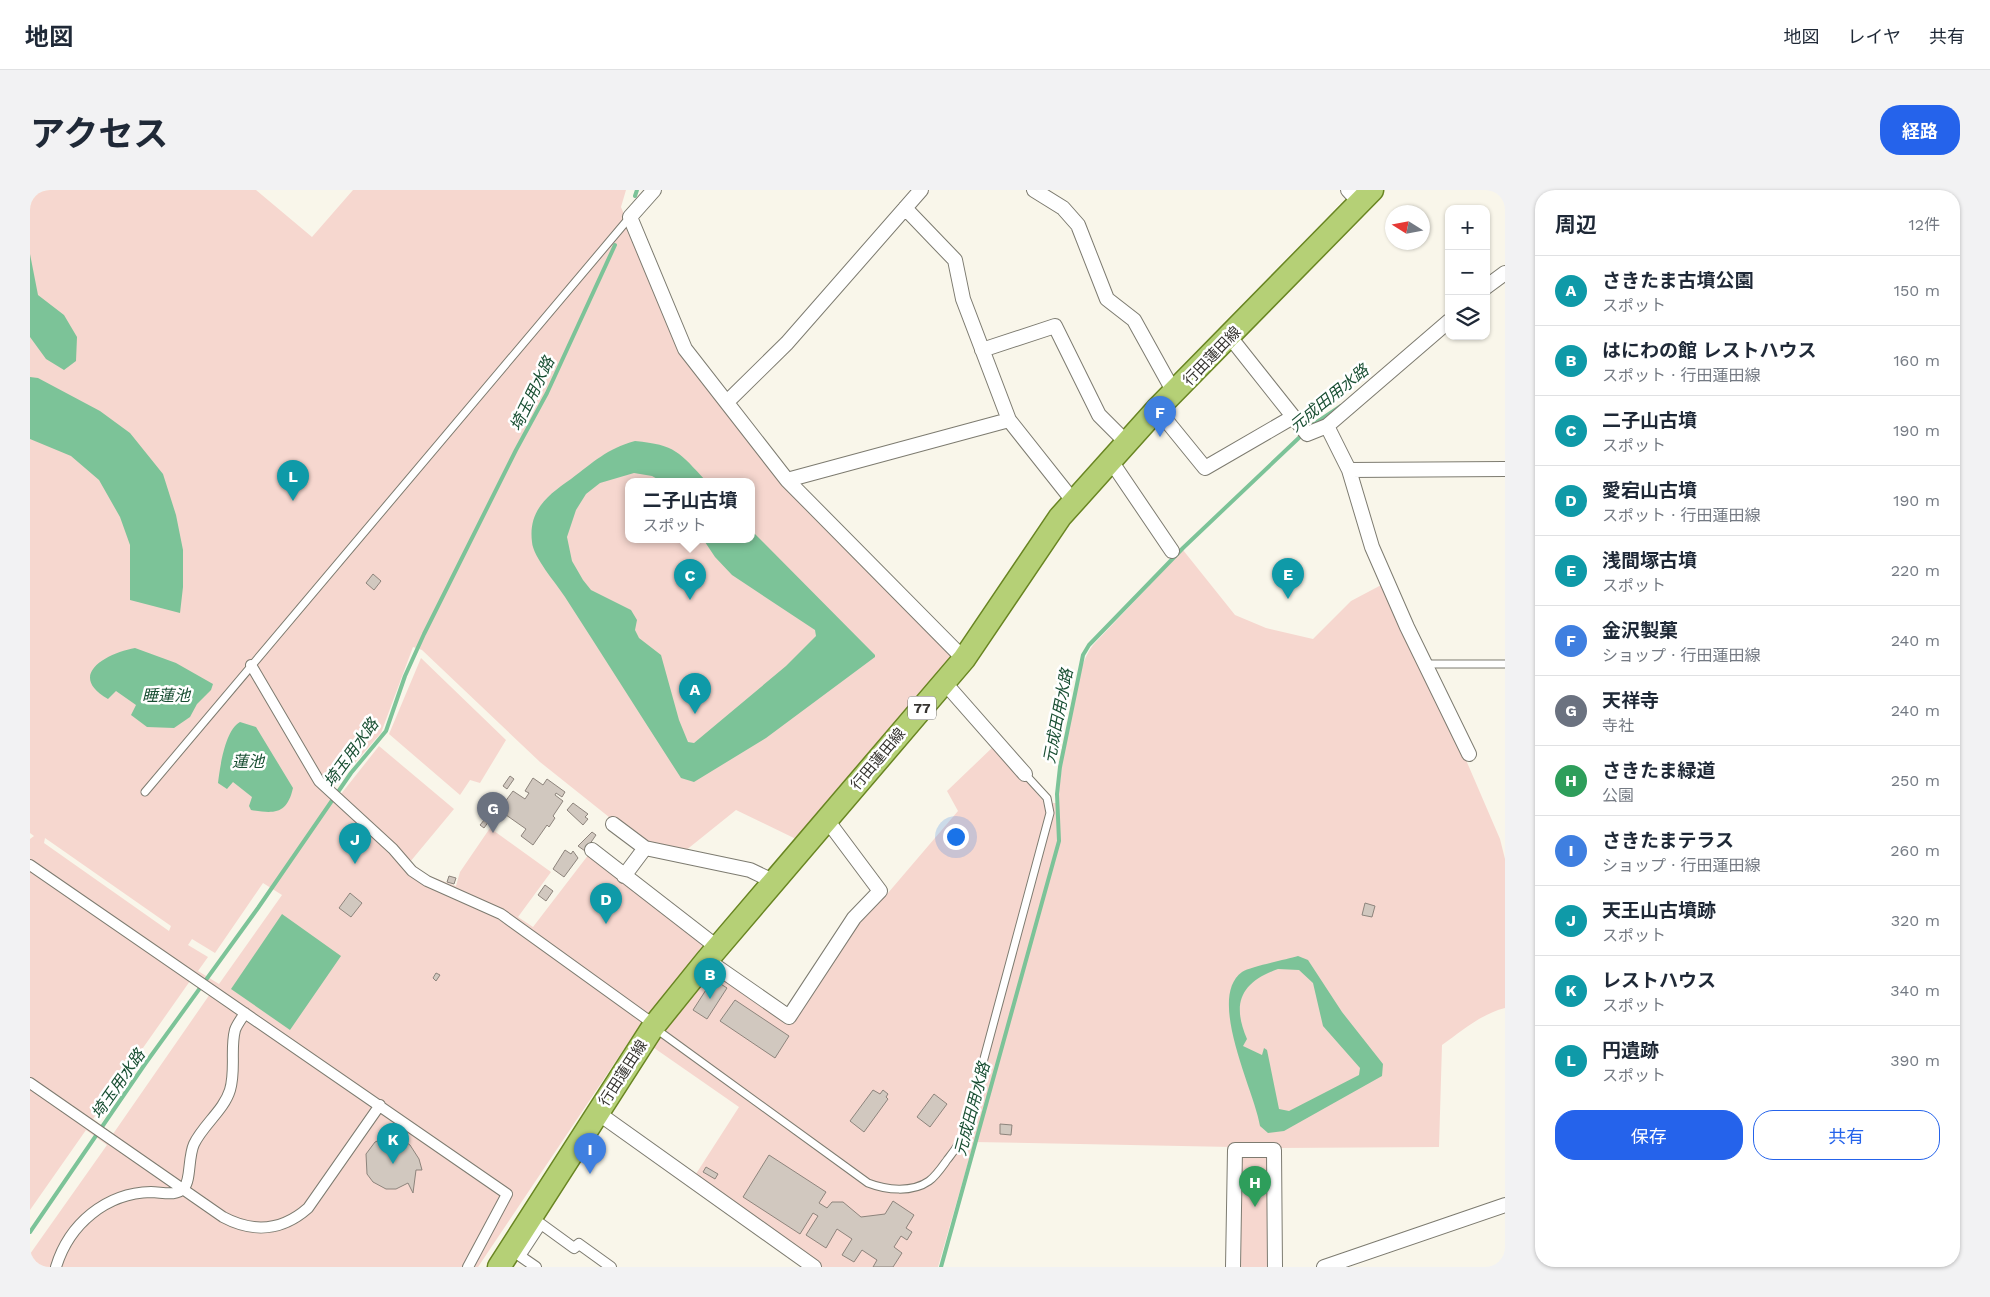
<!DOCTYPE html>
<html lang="ja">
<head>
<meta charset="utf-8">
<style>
	body { margin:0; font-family:"Work Sans","Noto Sans JP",sans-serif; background:#f2f2f3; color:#1f2937 }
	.controls { position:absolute; right:15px; top:15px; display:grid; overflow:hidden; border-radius:10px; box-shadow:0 1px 4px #0004 }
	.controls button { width:45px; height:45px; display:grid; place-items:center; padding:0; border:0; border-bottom:1px solid #e0e1e3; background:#fff; color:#1f2937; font:25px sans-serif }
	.compass { position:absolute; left:1355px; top:15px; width:45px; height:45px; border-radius:50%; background:#fff; box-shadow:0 1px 4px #0004; rotate:281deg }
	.you { position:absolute; left:925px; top:646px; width:18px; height:18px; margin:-12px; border:4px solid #fff; border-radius:50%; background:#1a73e8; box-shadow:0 0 0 8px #1a73e833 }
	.badge { display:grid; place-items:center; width:32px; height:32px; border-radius:50%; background:#2563eb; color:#fff; font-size:16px; font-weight:700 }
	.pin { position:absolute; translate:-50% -41px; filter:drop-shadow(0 1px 2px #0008) }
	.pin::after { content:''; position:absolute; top:26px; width:18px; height:15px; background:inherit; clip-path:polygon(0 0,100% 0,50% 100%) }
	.popup { position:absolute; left:595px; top:288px; width:130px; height:65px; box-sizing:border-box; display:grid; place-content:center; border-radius:10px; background:#fff; filter:drop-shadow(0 1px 4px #0005); font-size:16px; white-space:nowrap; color:#747a83 }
	.popup b { font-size:19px; color:#1f2937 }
	.popup::after { content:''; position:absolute; left:50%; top:100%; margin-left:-10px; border:10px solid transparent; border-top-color:#fff }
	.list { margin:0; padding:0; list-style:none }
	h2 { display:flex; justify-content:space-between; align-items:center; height:65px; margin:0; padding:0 20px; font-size:21px }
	h2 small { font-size:16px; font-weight:400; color:#747a83 }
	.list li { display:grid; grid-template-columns:32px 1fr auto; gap:15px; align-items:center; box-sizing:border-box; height:70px; padding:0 20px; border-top:1px solid #e0e1e3 }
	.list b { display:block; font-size:19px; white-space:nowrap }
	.list p { margin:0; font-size:16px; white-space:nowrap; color:#747a83 }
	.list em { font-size:16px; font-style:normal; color:#747a83 }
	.actions { display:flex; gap:10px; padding:15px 20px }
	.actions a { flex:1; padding:11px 0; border:1px solid #2563eb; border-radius:20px; text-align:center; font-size:18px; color:#2563eb }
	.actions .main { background:#2563eb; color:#fff }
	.icon { flex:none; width:28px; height:28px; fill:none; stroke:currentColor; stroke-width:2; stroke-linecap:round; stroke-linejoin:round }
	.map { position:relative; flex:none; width:1475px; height:1077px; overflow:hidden; border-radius:20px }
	header { display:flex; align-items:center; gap:30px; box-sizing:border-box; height:70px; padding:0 25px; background:#fff; border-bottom:1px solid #e0e1e3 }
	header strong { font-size:24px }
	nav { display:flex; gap:28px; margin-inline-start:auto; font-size:18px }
	.intro { display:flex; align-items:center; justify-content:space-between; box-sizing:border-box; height:120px; padding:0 30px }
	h1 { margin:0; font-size:35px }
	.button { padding:12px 22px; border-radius:20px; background:#2563eb; color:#fff; font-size:18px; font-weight:700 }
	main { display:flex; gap:30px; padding:0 30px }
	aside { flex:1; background:#fff; border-radius:20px; box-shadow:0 1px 4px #0004 }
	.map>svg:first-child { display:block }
	.green { fill:#f6d7cf; fill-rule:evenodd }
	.water { fill:#7cc398; fill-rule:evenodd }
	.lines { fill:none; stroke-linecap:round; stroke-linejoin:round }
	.stream { stroke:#7cc398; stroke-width:4 }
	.building { fill:#d1c8bf; stroke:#8d847c }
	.service-casing { stroke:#7d7b70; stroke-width:9 }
	.pedestrian-casing { stroke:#7d7b70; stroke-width:12 }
	.minor-casing { stroke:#7d7b70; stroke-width:16 }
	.primary-casing { stroke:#698522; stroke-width:25 }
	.service { stroke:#fff; stroke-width:7 }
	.pedestrian { stroke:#fff; stroke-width:10 }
	.minor { stroke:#fff; stroke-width:14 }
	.primary { stroke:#b5d076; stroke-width:22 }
	.labels { text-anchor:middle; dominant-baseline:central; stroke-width:5; stroke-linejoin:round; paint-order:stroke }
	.shield { fill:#fff; stroke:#72716e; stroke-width:1 }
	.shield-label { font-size:14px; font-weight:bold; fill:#363430 }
	.street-label { font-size:15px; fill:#363430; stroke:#fff }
	.water-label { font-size:16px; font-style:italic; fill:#194f33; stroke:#fff }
</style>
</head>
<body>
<header>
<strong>地図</strong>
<nav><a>地図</a><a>レイヤ</a><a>共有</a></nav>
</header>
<div class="intro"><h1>アクセス</h1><a class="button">経路</a></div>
<main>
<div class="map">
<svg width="1475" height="1077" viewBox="0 0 1475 1077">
	<rect width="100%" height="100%" fill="#f9f6ea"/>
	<path class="green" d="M0 0H226L282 47 323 0H596L591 17 650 159 922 465 766 649 706 620 655 661 613 653 589 635 510 572 392 460 383 457 351 543 303 598 311 604 349 556 424 619 380 672 397 685 426 696 430 682 460 638 521 682 488 727 503 737 559 664 674 754 663 768 759 834 828 728 858 703 928 621 917 601 965 555 1015 613H1029V599C1035 559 1040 486 1063 455L1153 360 1205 425 1236 438 1283 449 1321 411 1355 393 1399 484 1470 649 1475 669V818C1451 824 1432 841 1412 855L1409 957 1249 958 1248 1077H1201L1202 957 944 952 908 1077H789L664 987 709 917 604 844 448 1077H0V1064L77 955 56 940 0 1020V649L4 646 0 643ZM599 291H721V349H599ZM15 648 141 736 139 741 14 653ZM233 693 252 705 189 794 168 781 178 767 158 755 162 749 185 763ZM160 791 180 804 83 944 63 929Z
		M391 468 476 550 450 593 440 590 430 605 359 544Z"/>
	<path class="water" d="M0 64 8 105 34 125 47 147 46 171 34 180 16 169 0 147Z
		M0 187 8 188 70 221 100 243 133 284 146 325 153 360V397L150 423 100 410V355L90 327 69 290 41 266 0 249Z
		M605 251C646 255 649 262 676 291H631L622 286 604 283 570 293 556 304 546 320 537 347 542 371 553 390 561 400 601 420 607 430 605 440 609 448 631 465 649 530 658 552 664 553 756 476 786 446 785 440 702 385 685 367 673 349H721V340L845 465V467L736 548 664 592 651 588C612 528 574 467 535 407 526 393 503 367 502 352 498 320 518 305 541 289 564 272 576 259 605 251Z
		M105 458 146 473 183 494 181 500 167 514 160 527 144 538 117 537 101 525 106 515 86 501 78 509C36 485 77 463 105 458Z
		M210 532 226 537 263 598C257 624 245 624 221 620L219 616 222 607 203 592 197 599 188 593C190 577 195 540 210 532Z
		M252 724 311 766 260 840 201 799Z
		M1268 766 1278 770 1312 822 1353 874 1352 886 1254 941 1238 943 1230 936C1225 902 1176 808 1212 782 1221 776 1255 770 1268 766ZM1248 779 1269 780 1283 793 1293 836 1330 878 1329 885 1259 921 1249 919 1237 860 1234 858 1232 865 1213 856 1217 849C1201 812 1212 792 1248 779Z"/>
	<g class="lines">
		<path class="stream" d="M605 6 607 0
			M1281 236 1311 216
			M0 1042 115 874 228 718 321 583 356 541 375 486 394 444 486 260 517 203 585 55
			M911 1077 1029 651 1027 604 1030 577 1053 465 1059 455 1153 358 1273 244"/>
	</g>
	<path class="building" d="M343 384 351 391 344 400 336 393Z
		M480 586 484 589 477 599 473 596Z
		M503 588 513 595 517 589 535 602 532 607 526 603 525 605 533 611 523 626 525 628 519 637 517 635 503 655 491 646 496 639 469 620 483 601 495 609 499 603 495 601Z
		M543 613 558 624 555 627 558 629 553 635 537 620Z
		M455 629 459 631 454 638 450 635Z
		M562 642 566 645 555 661 548 656Z
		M535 660 541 664 543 661 548 668 534 687 523 679Z
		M419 686 426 688 424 694 417 692Z
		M515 695 523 701 516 711 508 705Z
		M320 703 332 713 321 727 309 718Z
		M1335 713 1345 716 1342 727 1332 725Z
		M406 783 410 785 406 791 403 788Z
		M683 789 697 798 677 829 663 820Z
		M705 810 759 846 745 868 690 831Z
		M843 900 850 904 853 900 858 904 856 907 858 909 834 942 820 931Z
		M904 904 917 914 900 937 887 927Z
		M970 934 982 935 981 945 970 944Z
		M357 947 373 950 380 955 389 969 392 980H386L383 1003 378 993 366 999H356L343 992 337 984 336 964 345 952Z
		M739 965 796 1002 789 1013 797 1018 802 1012H813L831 1027 855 1024 863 1011 884 1025 876 1038 882 1042 877 1050 871 1046 864 1057 872 1063 863 1077H843L847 1070 832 1060 824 1072 812 1065 822 1049 807 1039 796 1058 776 1045 788 1026 783 1023 770 1044 713 1007Z
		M676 977 688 984 685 989 673 982Z"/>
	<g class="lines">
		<defs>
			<path id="service" d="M1397 474H1475
				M115 602 600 27
				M626 839 838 993C856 1000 882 1003 899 991 906 986 912 977 917 970 924 961 930 954 934 943L1020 623 1017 608 995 584"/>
			<path id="pedestrian" d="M221 475 289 591 363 659 382 681 397 691 471 724 618 830
				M0 675 477 1004 438 1077
				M0 893 193 1027C223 1043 252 1041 278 1018L350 915
				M26 1077C39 1034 76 1003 121 1002 132 1002 146 1007 154 998 161 990 158 967 164 954 173 935 194 920 200 900 206 880 200 859 205 840 207 834 212 828 215 823
				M506 1077 490 1066 511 1034 544 1058 549 1054 581 1077"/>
			<path id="minor" d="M624 0 600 27 655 159 757 290 934 469
				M1004 0 1033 18 1048 35 1077 109 1104 130 1145 204
				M1318 0 1330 13
				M875 18 925 70 933 109 979 230 1044 312
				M1456 97 1475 83
				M1419 131 1297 236 1319 280 1475 279
				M1200 147 1277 244 1297 236
				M952 160 1025 136 1069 225 1097 253
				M698 211 757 153 891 0
				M1127 219 1175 278 1263 227
				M1081 271 1142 361
				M1319 280 1342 357 1377 437 1439 564
				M757 290 979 230
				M914 492 995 584
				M583 634 615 658 720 680 745 692
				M562 660 687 757
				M594 686 615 658
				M677 770 759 827 824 728 850 701 797 630
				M568 923 784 1077
				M1203 1077 1205 960H1244L1245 1077
				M1294 1077 1475 1015"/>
			<path id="primary" d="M469 1077 623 837 677 770 934 469 1030 327 1127 219 1342 0"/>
		</defs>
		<use href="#service" class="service-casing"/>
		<use href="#pedestrian" class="pedestrian-casing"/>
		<use href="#minor" class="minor-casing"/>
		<use href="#primary" class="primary-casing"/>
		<use href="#service" class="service"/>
		<use href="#pedestrian" class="pedestrian"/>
		<use href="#minor" class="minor"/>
		<use href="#primary" class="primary"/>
	</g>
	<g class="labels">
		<rect class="shield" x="878" y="506.5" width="28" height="23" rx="4"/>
		<g class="shield-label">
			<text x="892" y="518">77</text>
		</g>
		<g class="street-label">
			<text transform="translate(1182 166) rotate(-46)">行田蓮田線</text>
			<text transform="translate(848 569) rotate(-50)">行田蓮田線</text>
			<text transform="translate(593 883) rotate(-57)">行田蓮田線</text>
		</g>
		<g class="water-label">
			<text transform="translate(502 204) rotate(-64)">埼玉用水路</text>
			<text transform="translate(1299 208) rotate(-39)">元成田用水路</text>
			<text x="136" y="505">睡蓮池</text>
			<text transform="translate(1028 526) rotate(-79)">元成田用水路</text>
			<text transform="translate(321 563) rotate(-54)">埼玉用水路</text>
			<text x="218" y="571">蓮池</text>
			<text transform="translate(88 894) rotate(-55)">埼玉用水路</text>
			<text transform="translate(942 919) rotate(-75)">元成田用水路</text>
		</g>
	</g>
</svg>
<div class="controls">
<button>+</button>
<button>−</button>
<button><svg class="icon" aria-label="layers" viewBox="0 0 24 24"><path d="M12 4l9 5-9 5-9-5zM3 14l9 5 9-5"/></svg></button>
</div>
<svg class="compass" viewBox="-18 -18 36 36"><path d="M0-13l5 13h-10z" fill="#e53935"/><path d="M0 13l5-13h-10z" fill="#747a83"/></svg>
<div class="you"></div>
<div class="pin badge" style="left:665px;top:524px;background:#0f9aa8">A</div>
<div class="pin badge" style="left:680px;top:809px;background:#0f9aa8">B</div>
<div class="pin badge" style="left:660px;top:410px;background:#0f9aa8">C</div>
<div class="popup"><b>二子山古墳</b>スポット</div>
<div class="pin badge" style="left:576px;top:734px;background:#0f9aa8">D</div>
<div class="pin badge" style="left:1258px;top:409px;background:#0f9aa8">E</div>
<div class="pin badge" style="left:1130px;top:247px;background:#3f7fe0">F</div>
<div class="pin badge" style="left:463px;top:643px;background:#6b7280">G</div>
<div class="pin badge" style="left:1225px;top:1017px;background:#2e9e5b">H</div>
<div class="pin badge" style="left:560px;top:984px;background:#3f7fe0">I</div>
<div class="pin badge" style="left:325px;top:674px;background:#0f9aa8">J</div>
<div class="pin badge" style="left:363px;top:974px;background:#0f9aa8">K</div>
<div class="pin badge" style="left:263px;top:311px;background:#0f9aa8">L</div>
</div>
<aside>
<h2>周辺<small>12件</small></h2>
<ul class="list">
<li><span class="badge" style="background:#0f9aa8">A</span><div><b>さきたま古墳公園</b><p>スポット</p></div><em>150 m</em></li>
<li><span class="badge" style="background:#0f9aa8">B</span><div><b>はにわの館 レストハウス</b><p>スポット · 行田蓮田線</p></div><em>160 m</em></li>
<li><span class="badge" style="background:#0f9aa8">C</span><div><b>二子山古墳</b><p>スポット</p></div><em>190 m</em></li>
<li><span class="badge" style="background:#0f9aa8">D</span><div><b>愛宕山古墳</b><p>スポット · 行田蓮田線</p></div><em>190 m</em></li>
<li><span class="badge" style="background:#0f9aa8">E</span><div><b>浅間塚古墳</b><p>スポット</p></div><em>220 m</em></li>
<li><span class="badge" style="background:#3f7fe0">F</span><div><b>金沢製菓</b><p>ショップ · 行田蓮田線</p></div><em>240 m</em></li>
<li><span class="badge" style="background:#6b7280">G</span><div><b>天祥寺</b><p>寺社</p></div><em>240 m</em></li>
<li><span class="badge" style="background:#2e9e5b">H</span><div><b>さきたま緑道</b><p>公園</p></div><em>250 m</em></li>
<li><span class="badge" style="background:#3f7fe0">I</span><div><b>さきたまテラス</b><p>ショップ · 行田蓮田線</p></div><em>260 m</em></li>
<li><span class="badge" style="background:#0f9aa8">J</span><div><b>天王山古墳跡</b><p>スポット</p></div><em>320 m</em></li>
<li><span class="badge" style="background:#0f9aa8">K</span><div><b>レストハウス</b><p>スポット</p></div><em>340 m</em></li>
<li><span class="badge" style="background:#0f9aa8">L</span><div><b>円遺跡</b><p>スポット</p></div><em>390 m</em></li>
</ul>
<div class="actions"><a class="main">保存</a><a>共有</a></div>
</aside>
</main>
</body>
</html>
